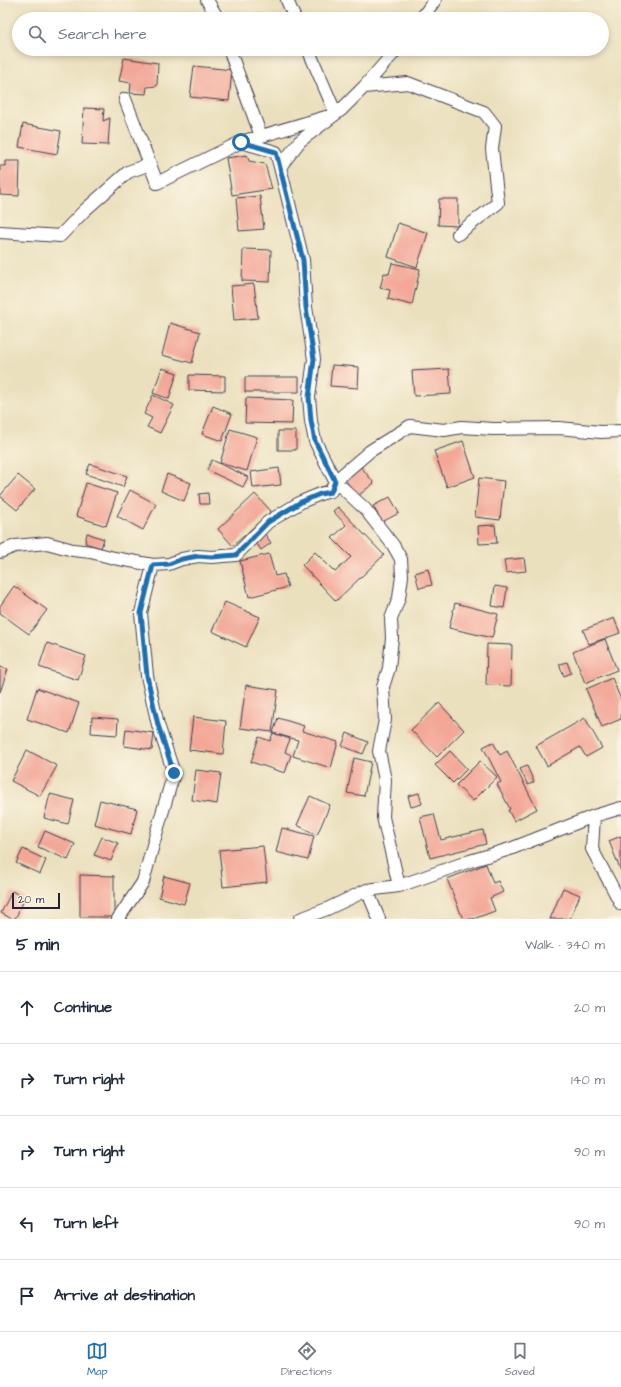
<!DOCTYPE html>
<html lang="en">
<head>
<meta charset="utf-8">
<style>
	body { margin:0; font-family:"Architects Daughter",sans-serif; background:#f6f6f7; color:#1f2937 }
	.scale { position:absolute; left:12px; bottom:10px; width:48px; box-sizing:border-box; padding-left:4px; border:2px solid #22223b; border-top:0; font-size:11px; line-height:14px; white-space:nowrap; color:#22223b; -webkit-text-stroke:3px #fcf5e5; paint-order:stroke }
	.stop { position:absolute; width:12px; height:12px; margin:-9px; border:3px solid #1f6fb2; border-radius:50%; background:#fff }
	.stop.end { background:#1f6fb2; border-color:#fff; box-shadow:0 1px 4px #0008 }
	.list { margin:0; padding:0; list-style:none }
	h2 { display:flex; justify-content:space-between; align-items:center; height:52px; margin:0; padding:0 16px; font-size:17px }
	h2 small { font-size:13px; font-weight:400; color:#747a83 }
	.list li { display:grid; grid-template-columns:26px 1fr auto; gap:12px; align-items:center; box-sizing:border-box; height:72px; padding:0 16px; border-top:1px solid #e0e1e3 }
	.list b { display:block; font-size:15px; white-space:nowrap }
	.list em { font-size:13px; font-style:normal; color:#747a83 }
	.icon { flex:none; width:22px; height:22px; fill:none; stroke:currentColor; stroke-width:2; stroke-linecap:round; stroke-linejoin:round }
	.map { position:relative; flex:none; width:621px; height:919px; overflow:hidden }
	.search { position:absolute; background:#fff; box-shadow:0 2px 6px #0003; left:12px; right:12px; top:12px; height:44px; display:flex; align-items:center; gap:10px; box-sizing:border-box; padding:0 14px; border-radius:22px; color:#747a83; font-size:15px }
	.sheet { height:412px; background:#fff }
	nav { display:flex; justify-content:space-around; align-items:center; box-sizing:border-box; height:56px; border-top:1px solid #e0e1e3; background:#fff; font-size:11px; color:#747a83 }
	nav a { display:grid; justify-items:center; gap:2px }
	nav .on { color:#1f6fb2 }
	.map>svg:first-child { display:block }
	.building { fill:#f3a797 }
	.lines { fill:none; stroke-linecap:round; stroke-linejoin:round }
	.minor-casing { stroke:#403e4f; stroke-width:14 }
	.minor { stroke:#fff; stroke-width:12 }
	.route { stroke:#1f6fb2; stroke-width:5 }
</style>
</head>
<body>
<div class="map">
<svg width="621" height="919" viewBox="0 0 621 919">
	<rect width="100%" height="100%" fill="#fcf5e5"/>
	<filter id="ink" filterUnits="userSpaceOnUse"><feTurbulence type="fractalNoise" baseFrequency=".025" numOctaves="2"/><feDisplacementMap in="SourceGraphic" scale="8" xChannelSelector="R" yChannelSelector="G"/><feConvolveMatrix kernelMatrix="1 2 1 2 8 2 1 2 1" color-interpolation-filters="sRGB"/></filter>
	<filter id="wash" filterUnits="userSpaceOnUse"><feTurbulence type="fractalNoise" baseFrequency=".012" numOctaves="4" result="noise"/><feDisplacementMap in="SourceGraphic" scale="16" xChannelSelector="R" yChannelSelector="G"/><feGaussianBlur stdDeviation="0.9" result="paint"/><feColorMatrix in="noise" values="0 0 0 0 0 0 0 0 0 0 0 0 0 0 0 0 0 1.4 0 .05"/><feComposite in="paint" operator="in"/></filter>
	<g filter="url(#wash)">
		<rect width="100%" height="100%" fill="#ebe0be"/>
		<g id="blocks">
			<path class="building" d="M124 58 158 63 157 86 147 87 146 94 130 93 131 83 119 81Z
				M194 66 232 70 229 101 190 97Z
				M84 108 104 109 103 121 110 118 108 145 82 144Z
				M23 124 61 131 57 154 19 147Z
				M247 155 249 161 265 164 272 189 232 195 226 158Z
				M5 161H20L19 196 0 195V166H5Z
				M260 196 264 229 239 231 236 198Z
				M439 199H458V226L438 225Z
				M398 223 428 233 417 267 388 257Z
				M243 249 271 250 270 282 242 281Z
				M392 263 420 269 412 305 388 299 390 290 380 288 384 273 389 274Z
				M254 284 258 318 234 320 231 286Z
				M170 323 200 332 192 363 162 355Z
				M332 365 359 367 358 388 330 386Z
				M162 368 177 373 169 399 153 393Z
				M449 369 451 394 414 396 412 371Z
				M189 375 225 376V391L189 390Z
				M245 377H299V392H245Z
				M153 395 174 405 160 433 147 427 152 418 144 414Z
				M246 398 293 400 292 424 245 423Z
				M213 406 232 414 222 441 202 434Z
				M230 429 257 437 247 471 220 463Z
				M278 431H296V450H278Z
				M463 441 475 477 447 487 434 451Z
				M212 460 248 477 243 487 207 470Z
				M90 464 127 476 123 487 86 474Z
				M361 467 374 483 358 496 345 480Z
				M279 468 281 485 253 488 251 472Z
				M167 474 191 483 184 501 161 491Z
				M18 475 35 489 17 510 0 496Z
				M479 478 504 481 500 520 475 517Z
				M86 483 117 493 106 526 76 516Z
				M130 490 156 504 143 530 117 516Z
				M208 493 209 504H200L199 494Z
				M255 494 271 511 233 546 218 529Z
				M390 497 399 513 382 522 373 506Z
				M338 507 384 555 336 601 302 565 315 552 335 572 351 557 332 538 346 525 333 511Z
				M495 525 497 543 479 544 478 526Z
				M87 533 104 539 101 548 85 543Z
				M265 534 271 543 261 550 255 541Z
				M269 554 275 576 284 574 288 587 249 597 240 561Z
				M524 558 526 571 506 573 504 560Z
				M428 569 432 585 419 588 415 573Z
				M14 586 47 610 29 634 0 613V606Z
				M495 586 507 588 504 608 492 606Z
				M225 602 260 617 246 647 212 631Z
				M455 603 498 614 492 638 449 628Z
				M614 618 620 633 589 644 583 630Z
				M605 639 617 670 585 683 573 652Z
				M47 643 86 656 78 680 39 667Z
				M487 644 512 645 511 686 486 685Z
				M567 662 571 673 564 676 559 664Z
				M0 667 8 669 0 692Z
				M612 678 621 700V719L602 727 586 689Z
				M246 685 278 690 272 732 240 728Z
				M37 688 79 703 69 733 27 719Z
				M439 703 464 730 437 757 411 730Z
				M92 717 118 719 117 735 91 733Z
				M193 717 226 721 223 754 189 750Z
				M278 718 304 726 302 731 338 742 331 768 293 756 298 740 273 733Z
				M585 718 602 748 586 757 580 747 547 766 536 746Z
				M126 729 154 733 152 750 124 746Z
				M273 733 290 739 285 752 291 755 285 773 251 762 259 737 270 741Z
				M347 733 368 742 363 754 342 746Z
				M493 742 500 755 507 751 537 809 514 821 508 810 510 809 497 784 501 782 483 747Z
				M27 750 57 766 40 796 11 781Z
				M450 751 467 769 453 783 435 765Z
				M354 758 371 762 364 796 347 793Z
				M480 761 497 777 473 801 456 785Z
				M527 766 534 782 528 785 520 769Z
				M196 770 221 773 217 804 192 800Z
				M419 793 422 804 411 807 408 796Z
				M50 794 74 800 68 824 44 818Z
				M310 796 330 805 317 835 297 825Z
				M100 800 137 809 131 834 94 824Z
				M434 814 441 840 483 830 486 844 430 858 420 817Z
				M282 828 314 836 308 860 276 852Z
				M45 831 75 844 68 860 38 847Z
				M621 836V871L609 841Z
				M102 837 118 843 111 861 94 855Z
				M263 846 267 882 223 887 219 850Z
				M23 849 46 860 40 874 16 863Z
				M486 864 493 883 498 881 503 892 490 898 495 911 473 919H463L447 879Z
				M80 875 114 876V917H80Z
				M164 876 190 883 184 904 159 897Z
				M563 888 580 895 570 919H550Z
				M12 891 25 898 15 919H12L1 913Z"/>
		</g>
	</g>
	<g filter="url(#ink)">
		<use href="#blocks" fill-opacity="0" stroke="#403e4f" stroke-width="1"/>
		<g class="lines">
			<defs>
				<path id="minor" d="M207 0 218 19
					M287 0 295 19
					M421 19 435 0
					M229 49 261 136
					M397 49 364 87 341 110 300 141 280 167 303 260 306 307 314 359 309 397 311 421 315 441 335 481 365 509 393 545 401 559 402 576 399 598 391 619 392 638 389 668 383 687 385 720 379 751 385 780 383 817 399 886
					M364 87 408 83 484 112 495 126 492 149 498 203 458 234
					M125 99 157 183 241 142
					M280 167 276 152 241 142 336 114 308 49
					M0 232 60 236 85 210 128 172 150 164
					M0 552 15 546 47 543 73 550 91 552 114 558 153 565 169 564 182 559 198 556 212 557 236 555 268 522 301 502 320 494 331 491 335 481 370 451 410 426 444 430 462 427 493 429 559 428 601 432 621 431
					M594 816 592 849 621 904
					M367 890 379 919
					M118 919 143 882 156 834 174 773 158 725 147 676 141 613 153 565
					M300 919 327 909 367 890 399 886 470 861 510 849 594 816 621 808"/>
			</defs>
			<use href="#minor" class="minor-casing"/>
			<use href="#minor" class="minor"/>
		</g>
	</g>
	<g class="lines" filter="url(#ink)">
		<path class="route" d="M174 773 158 725 147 676 141 613 153 565 169 564 182 559 198 556 212 557 236 555 268 522 301 502 320 494 331 492 335 481 315 441 311 421 309 397 314 359 306 307 303 260 276 152 241 142"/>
	</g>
</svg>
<div class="scale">20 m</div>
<div class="stop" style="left:241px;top:142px"></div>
<div class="stop end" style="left:174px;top:773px"></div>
<div class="search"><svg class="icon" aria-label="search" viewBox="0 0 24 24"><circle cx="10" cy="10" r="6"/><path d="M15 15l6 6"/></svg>Search here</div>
</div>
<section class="sheet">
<h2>5 min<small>Walk · 340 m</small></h2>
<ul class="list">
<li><svg class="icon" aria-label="ahead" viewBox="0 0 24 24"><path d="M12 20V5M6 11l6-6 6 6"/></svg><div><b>Continue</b></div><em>20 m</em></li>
<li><svg class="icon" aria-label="right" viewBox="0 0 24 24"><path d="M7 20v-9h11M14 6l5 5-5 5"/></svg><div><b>Turn right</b></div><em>140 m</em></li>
<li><svg class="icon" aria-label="right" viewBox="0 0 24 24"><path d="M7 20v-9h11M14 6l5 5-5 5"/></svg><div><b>Turn right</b></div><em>90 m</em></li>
<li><svg class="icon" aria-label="left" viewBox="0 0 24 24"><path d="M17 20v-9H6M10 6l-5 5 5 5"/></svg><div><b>Turn left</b></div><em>90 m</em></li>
<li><svg class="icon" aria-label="arrive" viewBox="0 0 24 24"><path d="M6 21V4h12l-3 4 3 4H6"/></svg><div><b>Arrive at destination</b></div></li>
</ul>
</section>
<nav>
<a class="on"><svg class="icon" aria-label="map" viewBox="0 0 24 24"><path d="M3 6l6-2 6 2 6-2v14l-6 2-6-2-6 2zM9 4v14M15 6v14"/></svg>Map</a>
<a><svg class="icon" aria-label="directions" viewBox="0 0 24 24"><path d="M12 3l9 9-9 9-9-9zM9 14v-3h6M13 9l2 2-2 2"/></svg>Directions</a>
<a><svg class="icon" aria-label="saved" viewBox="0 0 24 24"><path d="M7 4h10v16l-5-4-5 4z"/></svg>Saved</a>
</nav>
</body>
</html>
